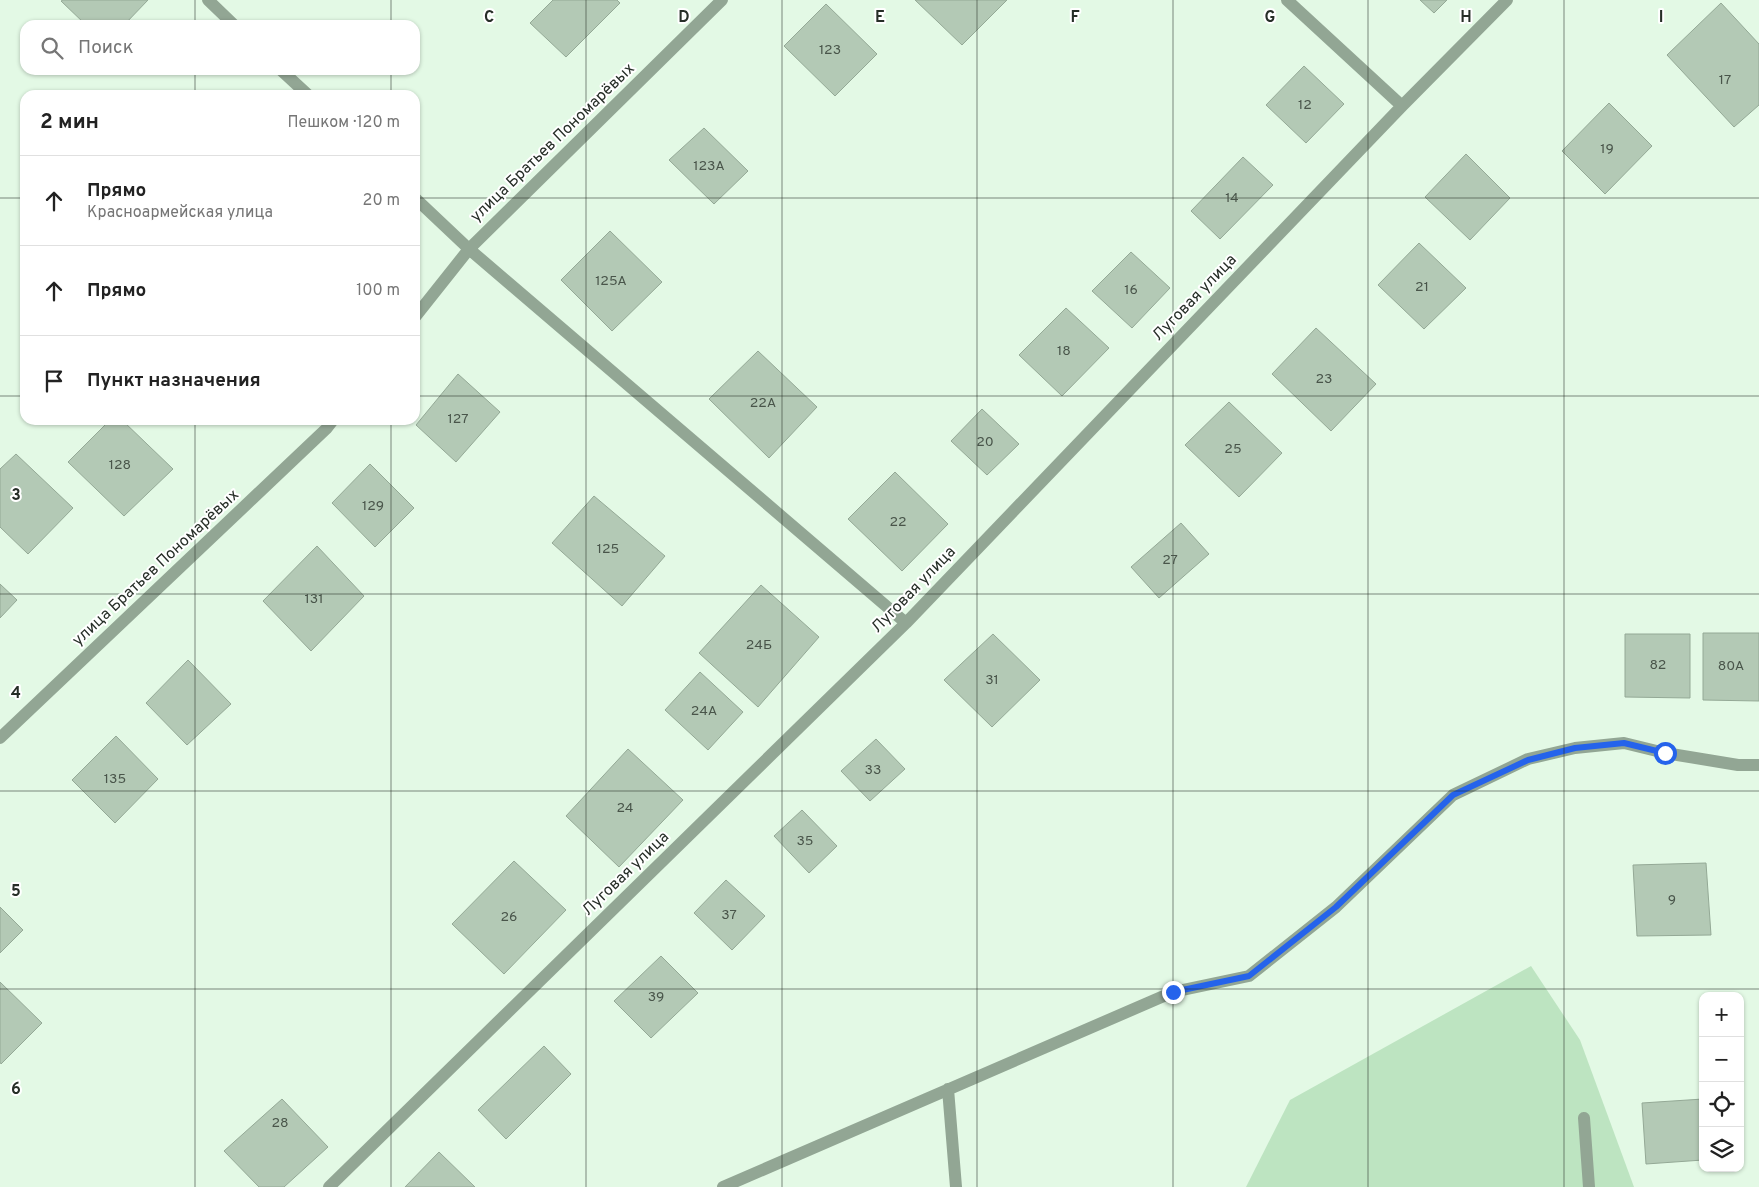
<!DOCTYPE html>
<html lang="ru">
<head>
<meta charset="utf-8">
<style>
	body { margin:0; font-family:Overpass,sans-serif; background:#f6f6f6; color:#222 }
	.controls { position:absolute; right:15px; bottom:15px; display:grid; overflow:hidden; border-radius:10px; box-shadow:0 1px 4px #0004 }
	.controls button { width:45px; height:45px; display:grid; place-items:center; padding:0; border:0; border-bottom:1px solid #e0e0e0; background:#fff; color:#222; font:25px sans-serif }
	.stop { position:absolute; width:15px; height:15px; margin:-11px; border:4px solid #2563eb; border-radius:50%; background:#fff }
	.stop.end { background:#2563eb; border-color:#fff; box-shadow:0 1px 5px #0008 }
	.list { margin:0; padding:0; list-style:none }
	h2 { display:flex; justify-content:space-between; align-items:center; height:65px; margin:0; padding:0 20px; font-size:21px }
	h2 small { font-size:16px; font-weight:400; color:#767676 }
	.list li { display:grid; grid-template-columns:32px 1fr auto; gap:15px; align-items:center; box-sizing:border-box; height:90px; padding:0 20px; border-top:1px solid #e0e0e0 }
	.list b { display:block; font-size:19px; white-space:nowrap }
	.list p { margin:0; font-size:16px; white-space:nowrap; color:#767676 }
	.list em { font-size:16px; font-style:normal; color:#767676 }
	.icon { flex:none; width:28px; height:28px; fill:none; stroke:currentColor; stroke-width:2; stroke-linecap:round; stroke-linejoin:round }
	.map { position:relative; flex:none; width:1759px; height:1187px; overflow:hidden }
	.search { position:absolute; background:#fff; box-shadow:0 1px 4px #0004; left:20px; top:20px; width:400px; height:55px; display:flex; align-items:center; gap:12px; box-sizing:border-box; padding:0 18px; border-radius:15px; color:#767676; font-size:19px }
	.panel { position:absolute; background:#fff; box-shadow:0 1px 4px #0004; left:20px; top:90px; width:400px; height:335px; border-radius:15px }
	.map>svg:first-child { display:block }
	.green { fill:#bde4c1 }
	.building { fill:#b3c9b5; stroke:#94a996 }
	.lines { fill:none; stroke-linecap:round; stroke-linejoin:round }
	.minor { stroke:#92a694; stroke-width:12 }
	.route { stroke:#2563eb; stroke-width:6 }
	.grid { fill:none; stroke:#262e27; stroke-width:1; stroke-opacity:0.55 }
	.labels { text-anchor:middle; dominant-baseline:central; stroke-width:4; stroke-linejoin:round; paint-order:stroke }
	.number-label { font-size:14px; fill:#49554a }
	.street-label { font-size:16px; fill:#262e27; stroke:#fff }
	.grid-label { font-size:16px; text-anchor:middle; font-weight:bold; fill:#262e27; stroke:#fff; stroke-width:4; stroke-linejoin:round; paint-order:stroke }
</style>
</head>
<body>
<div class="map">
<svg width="1759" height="1187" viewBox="0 0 1759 1187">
	<rect width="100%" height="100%" fill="#e3f9e5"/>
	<path class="green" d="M1531 966 1580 1040 1634 1187H1246L1290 1100Z"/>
	<path class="building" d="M63 0H148L124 25H86L61 1Z
		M553 0H617L620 3 566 57 530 23Z
		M915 0H1007L962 45Z
		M1420 0H1447L1434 13Z
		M1721 3 1759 44V105L1734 127 1667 55Z
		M826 4 877 54 835 96 784 46Z
		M1304 66 1344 104 1306 143 1266 105Z
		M1609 103 1652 146 1605 194 1562 151Z
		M704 128 748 171 714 204 669 160Z
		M1466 154 1510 198 1470 240 1425 197Z
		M1243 157 1273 185 1220 239 1191 211Z
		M610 231 662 282 612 331 561 280Z
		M1419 243 1466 288 1424 329 1378 285Z
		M1131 252 1170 288 1132 328 1092 291Z
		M1066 308 1109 348 1062 396 1019 355Z
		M1316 328 1376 384 1331 431 1272 374Z
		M758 351 817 407 769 458 709 399Z
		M458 374 500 412 456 462 416 425Z
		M1229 402 1282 453 1239 497 1185 445Z
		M982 409 1019 444 987 475 951 441Z
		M110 420H122L173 469 124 516 68 462Z
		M16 454 73 508 28 554 0 527V469Z
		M370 464 414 508 375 547 332 503Z
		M895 472 948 524 902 571 848 519Z
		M594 496 665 556 622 606 552 543Z
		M1181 523 1209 554 1159 598 1131 567Z
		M317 546 364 596 311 651 263 601Z
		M0 584 17 600 0 618Z
		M761 585 819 637 758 707 699 653Z
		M1703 633H1759V701L1703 700Z
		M993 634 1040 680 992 727 944 680Z
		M1625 634H1690V698L1625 697Z
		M188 660 231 704 187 745 146 703Z
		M700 672 743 712 708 750 665 710Z
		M116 736 158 779 115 823 72 780Z
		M876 739 905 769 870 801 841 771Z
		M628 749 683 800 619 867 566 816Z
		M802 810 837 846 809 873 774 836Z
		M514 861 566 910 504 974 452 924Z
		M1706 863 1711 935 1637 936 1633 865Z
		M726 880 765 916 732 950 694 913Z
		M0 907 23 930 0 953Z
		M661 956 698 993 651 1038 614 1001Z
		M0 982 42 1023 1 1064 0 1062Z
		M544 1046 571 1074 506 1139 478 1110Z
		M282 1099 328 1147 284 1187H259L224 1151Z
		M1703 1099V1160L1646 1164 1642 1103Z
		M439 1152 475 1187H405Z"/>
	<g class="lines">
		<path class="minor" d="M208 0 234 25
			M1287 0 1402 106
			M281 70 308 95
			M415 198 469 249 906 623
			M415 317 469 249 722 0
			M0 738 326 429 333 420
			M948 1089 956 1187
			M1584 1118 1589 1187
			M329 1187 906 623 1402 106 1507 0
			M723 1187 1173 992 1249 976 1336 907 1453 795 1528 759 1575 748 1624 743 1665 753 1738 765H1759"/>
	</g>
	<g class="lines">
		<path class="route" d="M1173 992 1249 976 1336 907 1453 795 1528 760 1575 748 1624 743 1665 753"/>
	</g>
	<path class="grid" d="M195 0V25M391 0V25M586 0V1187M782 0V1187M977 0V1187M1173 0V1187M1368 0V1187M1564 0V1187M195 70V95M391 70V95M0 198H25M415 198H1759M0 396H25M415 396H1759M195 420V1187M391 420V1187M0 594H1759M0 791H1759M0 989H1759"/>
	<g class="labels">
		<g class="number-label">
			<text x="830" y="50">123</text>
			<text x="1725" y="80">17</text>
			<text x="1305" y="105">12</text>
			<text x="1607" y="149">19</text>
			<text x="709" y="166">123А</text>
			<text x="1232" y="198">14</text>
			<text x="611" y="281">125А</text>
			<text x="1422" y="287">21</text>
			<text x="1131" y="290">16</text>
			<text x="1064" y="351">18</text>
			<text x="1324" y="379">23</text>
			<text x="763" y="403">22А</text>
			<text x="458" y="419">127</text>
			<text x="985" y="442">20</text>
			<text x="1233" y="449">25</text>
			<text x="120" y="465">128</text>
			<text x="373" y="506">129</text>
			<text x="898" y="522">22</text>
			<text x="608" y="549">125</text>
			<text x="1170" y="560">27</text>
			<text x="314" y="599">131</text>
			<text x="759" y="645">24Б</text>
			<text x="1658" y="665">82</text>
			<text x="1731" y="666">80А</text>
			<text x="992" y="680">31</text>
			<text x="704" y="711">24А</text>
			<text x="873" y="770">33</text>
			<text x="115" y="779">135</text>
			<text x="625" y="808">24</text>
			<text x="805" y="841">35</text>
			<text x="1672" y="900">9</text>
			<text x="729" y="915">37</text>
			<text x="509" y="917">26</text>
			<text x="656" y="997">39</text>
			<text x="280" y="1123">28</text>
		</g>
		<g class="street-label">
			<text transform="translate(553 143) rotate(-44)">улица Братьев Пономарёвых</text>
			<text transform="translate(1195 298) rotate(-46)">Луговая улица</text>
			<text transform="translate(156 568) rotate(-43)">улица Братьев Пономарёвых</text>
			<text transform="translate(914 590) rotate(-46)">Луговая улица</text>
			<text transform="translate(626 874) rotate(-44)">Луговая улица</text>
		</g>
	</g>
	<g class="grid-label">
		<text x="489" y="22">C</text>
		<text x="684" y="22">D</text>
		<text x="880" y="22">E</text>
		<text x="1075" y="22">F</text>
		<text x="1270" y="22">G</text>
		<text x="1466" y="22">H</text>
		<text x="1661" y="22">I</text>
		<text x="16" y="500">3</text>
		<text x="16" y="698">4</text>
		<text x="16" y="896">5</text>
		<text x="16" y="1094">6</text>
	</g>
</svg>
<div class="controls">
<button>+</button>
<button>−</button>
<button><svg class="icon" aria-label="locate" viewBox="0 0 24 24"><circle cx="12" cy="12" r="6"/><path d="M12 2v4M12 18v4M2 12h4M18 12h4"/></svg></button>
<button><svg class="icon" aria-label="layers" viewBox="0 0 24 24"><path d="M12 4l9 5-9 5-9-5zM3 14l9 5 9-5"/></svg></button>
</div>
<div class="stop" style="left:1665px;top:753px"></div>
<div class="stop end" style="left:1173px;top:992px"></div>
<div class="search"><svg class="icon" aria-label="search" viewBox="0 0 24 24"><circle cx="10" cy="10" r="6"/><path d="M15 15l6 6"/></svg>Поиск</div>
<section class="panel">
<h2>2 мин<small>Пешком · 120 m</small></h2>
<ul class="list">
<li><svg class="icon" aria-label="ahead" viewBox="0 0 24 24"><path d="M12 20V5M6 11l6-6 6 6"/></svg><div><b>Прямо</b><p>Красноармейская улица</p></div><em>20 m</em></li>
<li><svg class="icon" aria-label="ahead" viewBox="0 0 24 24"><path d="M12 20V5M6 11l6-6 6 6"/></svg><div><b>Прямо</b></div><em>100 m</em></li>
<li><svg class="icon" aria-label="arrive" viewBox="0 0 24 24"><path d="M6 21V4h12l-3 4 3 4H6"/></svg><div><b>Пункт назначения</b></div></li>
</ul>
</section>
</div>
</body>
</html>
